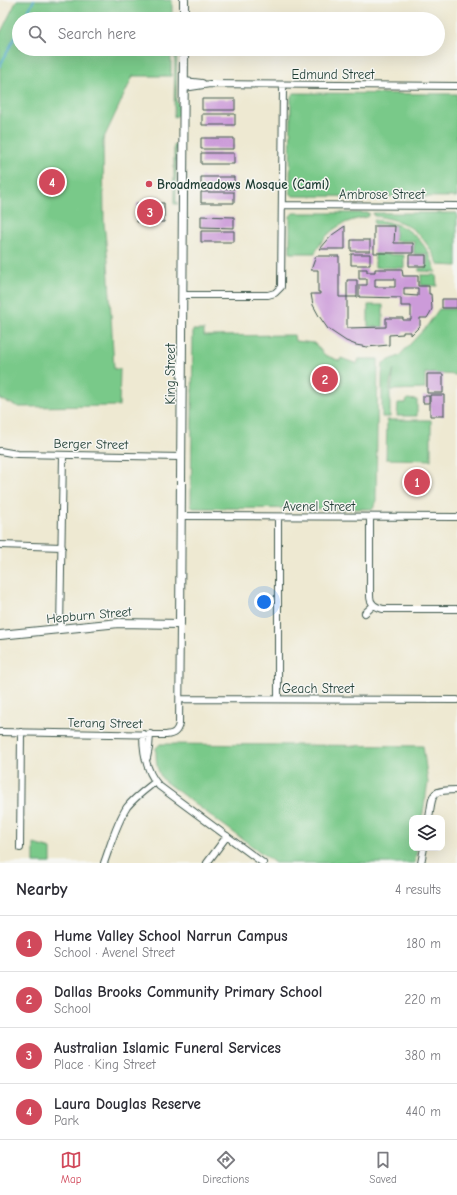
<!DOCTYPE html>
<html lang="en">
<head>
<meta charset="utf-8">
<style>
	body { margin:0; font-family:"Comic Neue",sans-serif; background:#f7f7f7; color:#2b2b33 }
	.controls { position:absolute; right:12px; bottom:12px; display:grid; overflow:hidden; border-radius:8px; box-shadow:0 4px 16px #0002 }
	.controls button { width:36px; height:36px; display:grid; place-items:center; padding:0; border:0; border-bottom:1px solid #e1e1e2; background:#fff; color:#2b2b33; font:20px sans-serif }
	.you { position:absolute; left:264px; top:602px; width:14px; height:14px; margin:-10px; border:3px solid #fff; border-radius:50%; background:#1a73e8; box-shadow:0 0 0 6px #1a73e833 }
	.badge { display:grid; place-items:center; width:26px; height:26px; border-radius:50%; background:#d1495b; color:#fff; font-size:13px; font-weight:700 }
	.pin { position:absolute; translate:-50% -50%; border:2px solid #fff; box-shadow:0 1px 4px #0006 }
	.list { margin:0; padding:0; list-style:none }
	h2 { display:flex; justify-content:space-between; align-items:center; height:52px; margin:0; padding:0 16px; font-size:17px }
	h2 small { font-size:13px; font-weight:400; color:#7c7c81 }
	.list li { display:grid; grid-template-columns:26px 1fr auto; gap:12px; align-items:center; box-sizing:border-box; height:56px; padding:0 16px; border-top:1px solid #e1e1e2 }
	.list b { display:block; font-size:15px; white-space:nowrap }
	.list p { margin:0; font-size:13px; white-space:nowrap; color:#7c7c81 }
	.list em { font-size:13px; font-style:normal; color:#7c7c81 }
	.icon { flex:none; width:22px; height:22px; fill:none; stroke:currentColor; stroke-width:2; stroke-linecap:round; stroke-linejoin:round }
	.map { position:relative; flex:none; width:457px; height:863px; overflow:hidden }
	.search { position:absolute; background:#fff; box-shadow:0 4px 16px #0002; left:12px; right:12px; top:12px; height:44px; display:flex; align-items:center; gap:10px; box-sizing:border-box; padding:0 14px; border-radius:22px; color:#7c7c81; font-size:15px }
	.sheet { height:276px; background:#fff }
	nav { display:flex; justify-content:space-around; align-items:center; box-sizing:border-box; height:56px; border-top:1px solid #e1e1e2; background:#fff; font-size:11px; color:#7c7c81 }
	nav a { display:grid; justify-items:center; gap:2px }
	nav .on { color:#d1495b }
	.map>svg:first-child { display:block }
	.green { fill:#79c989; stroke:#4c835e }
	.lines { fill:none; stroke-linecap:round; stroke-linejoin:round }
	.stream { stroke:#56acd2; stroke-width:2 }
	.building { fill:#cc9bd9; fill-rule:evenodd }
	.minor-casing { stroke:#3e574c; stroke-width:8 }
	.tertiary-casing { stroke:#3e574c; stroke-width:10 }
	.minor { stroke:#fff; stroke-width:6 }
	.tertiary { stroke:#fff; stroke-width:8 }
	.poi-dot { fill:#d1495b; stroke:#f6f6f2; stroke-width:1.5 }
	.labels { text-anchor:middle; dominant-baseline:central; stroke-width:3; stroke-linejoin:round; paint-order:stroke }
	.street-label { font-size:13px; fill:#1f3d34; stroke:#f6f6f2 }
	.poi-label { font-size:13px; font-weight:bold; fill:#1f3d34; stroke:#f6f6f2; text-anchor:start }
</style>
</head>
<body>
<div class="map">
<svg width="457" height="863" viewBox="0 0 457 863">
	<rect width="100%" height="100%" fill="#f6f6f2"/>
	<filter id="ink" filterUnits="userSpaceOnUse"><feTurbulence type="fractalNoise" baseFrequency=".025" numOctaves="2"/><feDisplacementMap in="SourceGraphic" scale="8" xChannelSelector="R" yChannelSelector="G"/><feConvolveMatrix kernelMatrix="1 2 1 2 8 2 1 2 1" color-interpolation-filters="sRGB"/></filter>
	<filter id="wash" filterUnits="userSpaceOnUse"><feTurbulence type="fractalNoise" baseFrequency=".012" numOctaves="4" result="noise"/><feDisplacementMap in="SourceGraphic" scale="16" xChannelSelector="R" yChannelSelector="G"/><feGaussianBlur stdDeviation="0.9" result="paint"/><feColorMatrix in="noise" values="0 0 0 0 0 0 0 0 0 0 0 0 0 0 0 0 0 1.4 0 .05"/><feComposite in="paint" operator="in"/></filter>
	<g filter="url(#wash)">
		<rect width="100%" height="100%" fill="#eee9d2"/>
		<path class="green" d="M17 0H172V19H19V49H171V76H133L103 140 104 223 108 261 114 369H120L119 406 19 407 0 399V34Z
			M175 49H177L176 101 179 104V115L174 117Z
			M294 93 457 94V197L293 196 290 193 291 96Z
			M174 145H178L179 147 176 149V202L178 204H174Z
			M293 213H369V216L367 217C342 221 327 230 315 253H290V216Z
			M373 213H457V266L439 265C423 233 409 220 374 216Z
			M374 220C407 222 427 240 436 272L419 271V268H427V254H414V241H395V225L374 224Z
			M375 254 404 255V268L375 267Z
			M421 275H436L437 286 421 285Z
			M368 305H383V327H368Z
			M439 309H457V375L425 373V389L391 390 394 369 390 383V417H382V375L383 363 399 356 427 326Z
			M193 330H204V336L294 335 295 341 314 343 325 355 340 361 341 358 357 364 359 359H378L376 501 373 509 193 508 191 506Z
			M407 399 417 400V416H397L398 403H406Z
			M387 420H431V460L386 459Z
			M160 744 423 746 428 783 422 818H412V848H417L415 863H275L164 781C156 771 156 760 156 748Z
			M34 844 51 849V863H34Z"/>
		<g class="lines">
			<path class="stream" d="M24 19 34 0
				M0 66 19 29"/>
		</g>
		<g id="blocks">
			<path class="building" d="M202 99H235V110H202Z
				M202 114H235V125H202Z
				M201 138H234V149H201Z
				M201 153H234V164H201Z
				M201 177H234V189L201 188Z
				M201 192H234V203H201Z
				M137 203H164V222H137Z
				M201 216 234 217V228L201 227Z
				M345 226V249H320L332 235Z
				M374 226H395L394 243H413V253H374Z
				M201 231H234V242H201Z
				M351 240H370V251H351Z
				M351 254H370V265H351Z
				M409 255H426V266H409Z
				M316 256H339V297H347V280H357V297H347V328L386 327V318H403V320H411V306H401V298L359 297V285H367V279H359V269H367V272H375V269H402L403 276H418V286H429V294H431L432 309 430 313 427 318H420V326L411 335V332H403V334L389 335V345L367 347 356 345 346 341 328 329 319 316 313 305 311 294H320V292H318V270H311ZM375 279H395V287H375ZM404 288H418V296L404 295Z
				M442 299H457V308H442Z
				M427 374H443V393H427Z
				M430 395H444V416H430Z
				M423 396H429V403H423Z"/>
		</g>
	</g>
	<g filter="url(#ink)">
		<use href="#blocks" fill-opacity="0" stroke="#3e574c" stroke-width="1"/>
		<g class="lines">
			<defs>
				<path id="minor" d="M184 81 202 83
					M184 88 210 84 457 86
					M282 205 457 206
					M182 295H268L275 293 281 287 283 85
					M0 451 17 454 181 457
					M181 516 457 517
					M370 517V596C370 604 375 607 383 609H457
					M0 545 62 547
					M365 613 374 605
					M60 629 63 455
					M180 699 457 700
					M278 699V517
					M0 732 166 735C174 734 177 732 179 724L180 624
					M143 734C143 753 146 772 159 786L263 863
					M147 758 149 748 150 734
					M429 818C433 793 430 790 457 790
					M20 848 21 732
					M104 863C111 844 116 824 127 807 135 797 145 790 155 782
					M207 863 227 836
					M421 863 424 848"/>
				<path id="tertiary" d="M184 19V0
					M0 635 119 623 180 624 184 49"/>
			</defs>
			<use href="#minor" class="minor-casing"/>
			<use href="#tertiary" class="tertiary-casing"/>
			<use href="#minor" class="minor"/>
			<use href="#tertiary" class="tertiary"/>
		</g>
	</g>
	<circle class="poi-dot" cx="149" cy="184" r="4"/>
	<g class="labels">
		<g class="street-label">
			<text x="333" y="74">Edmund Street</text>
			<text x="382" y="194">Ambrose Street</text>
			<text transform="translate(170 374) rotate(-90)">King Street</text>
			<text transform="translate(91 444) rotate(1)">Berger Street</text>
			<text x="319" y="506">Avenel Street</text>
			<text transform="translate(89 615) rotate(-5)">Hepburn Street</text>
			<text x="318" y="688">Geach Street</text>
			<text transform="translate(105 723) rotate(1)">Terang Street</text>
		</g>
		<g class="poi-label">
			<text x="157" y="184">Broadmeadows Mosque (Cami)</text>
		</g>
	</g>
</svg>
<div class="controls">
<button><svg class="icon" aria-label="layers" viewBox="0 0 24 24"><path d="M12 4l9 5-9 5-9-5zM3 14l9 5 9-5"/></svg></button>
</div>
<div class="you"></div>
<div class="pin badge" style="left:417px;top:482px">1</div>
<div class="pin badge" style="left:325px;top:379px">2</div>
<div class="pin badge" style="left:150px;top:212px">3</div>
<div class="pin badge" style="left:52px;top:182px">4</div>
<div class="search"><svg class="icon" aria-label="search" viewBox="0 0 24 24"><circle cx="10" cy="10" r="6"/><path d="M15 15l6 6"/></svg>Search here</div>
</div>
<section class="sheet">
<h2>Nearby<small>4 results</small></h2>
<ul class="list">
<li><span class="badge">1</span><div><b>Hume Valley School Narrun Campus</b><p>School · Avenel Street</p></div><em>180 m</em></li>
<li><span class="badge">2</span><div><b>Dallas Brooks Community Primary School</b><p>School</p></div><em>220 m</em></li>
<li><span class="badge">3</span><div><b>Australian Islamic Funeral Services</b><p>Place · King Street</p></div><em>380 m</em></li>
<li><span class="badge">4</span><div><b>Laura Douglas Reserve</b><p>Park</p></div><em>440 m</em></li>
</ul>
</section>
<nav>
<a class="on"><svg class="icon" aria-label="map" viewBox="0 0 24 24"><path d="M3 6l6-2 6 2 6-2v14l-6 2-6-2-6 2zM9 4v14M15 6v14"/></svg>Map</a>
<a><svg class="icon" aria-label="directions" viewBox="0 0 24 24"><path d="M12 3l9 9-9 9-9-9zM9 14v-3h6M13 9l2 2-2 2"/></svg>Directions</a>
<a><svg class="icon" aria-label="saved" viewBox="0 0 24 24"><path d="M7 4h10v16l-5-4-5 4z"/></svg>Saved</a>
</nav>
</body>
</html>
